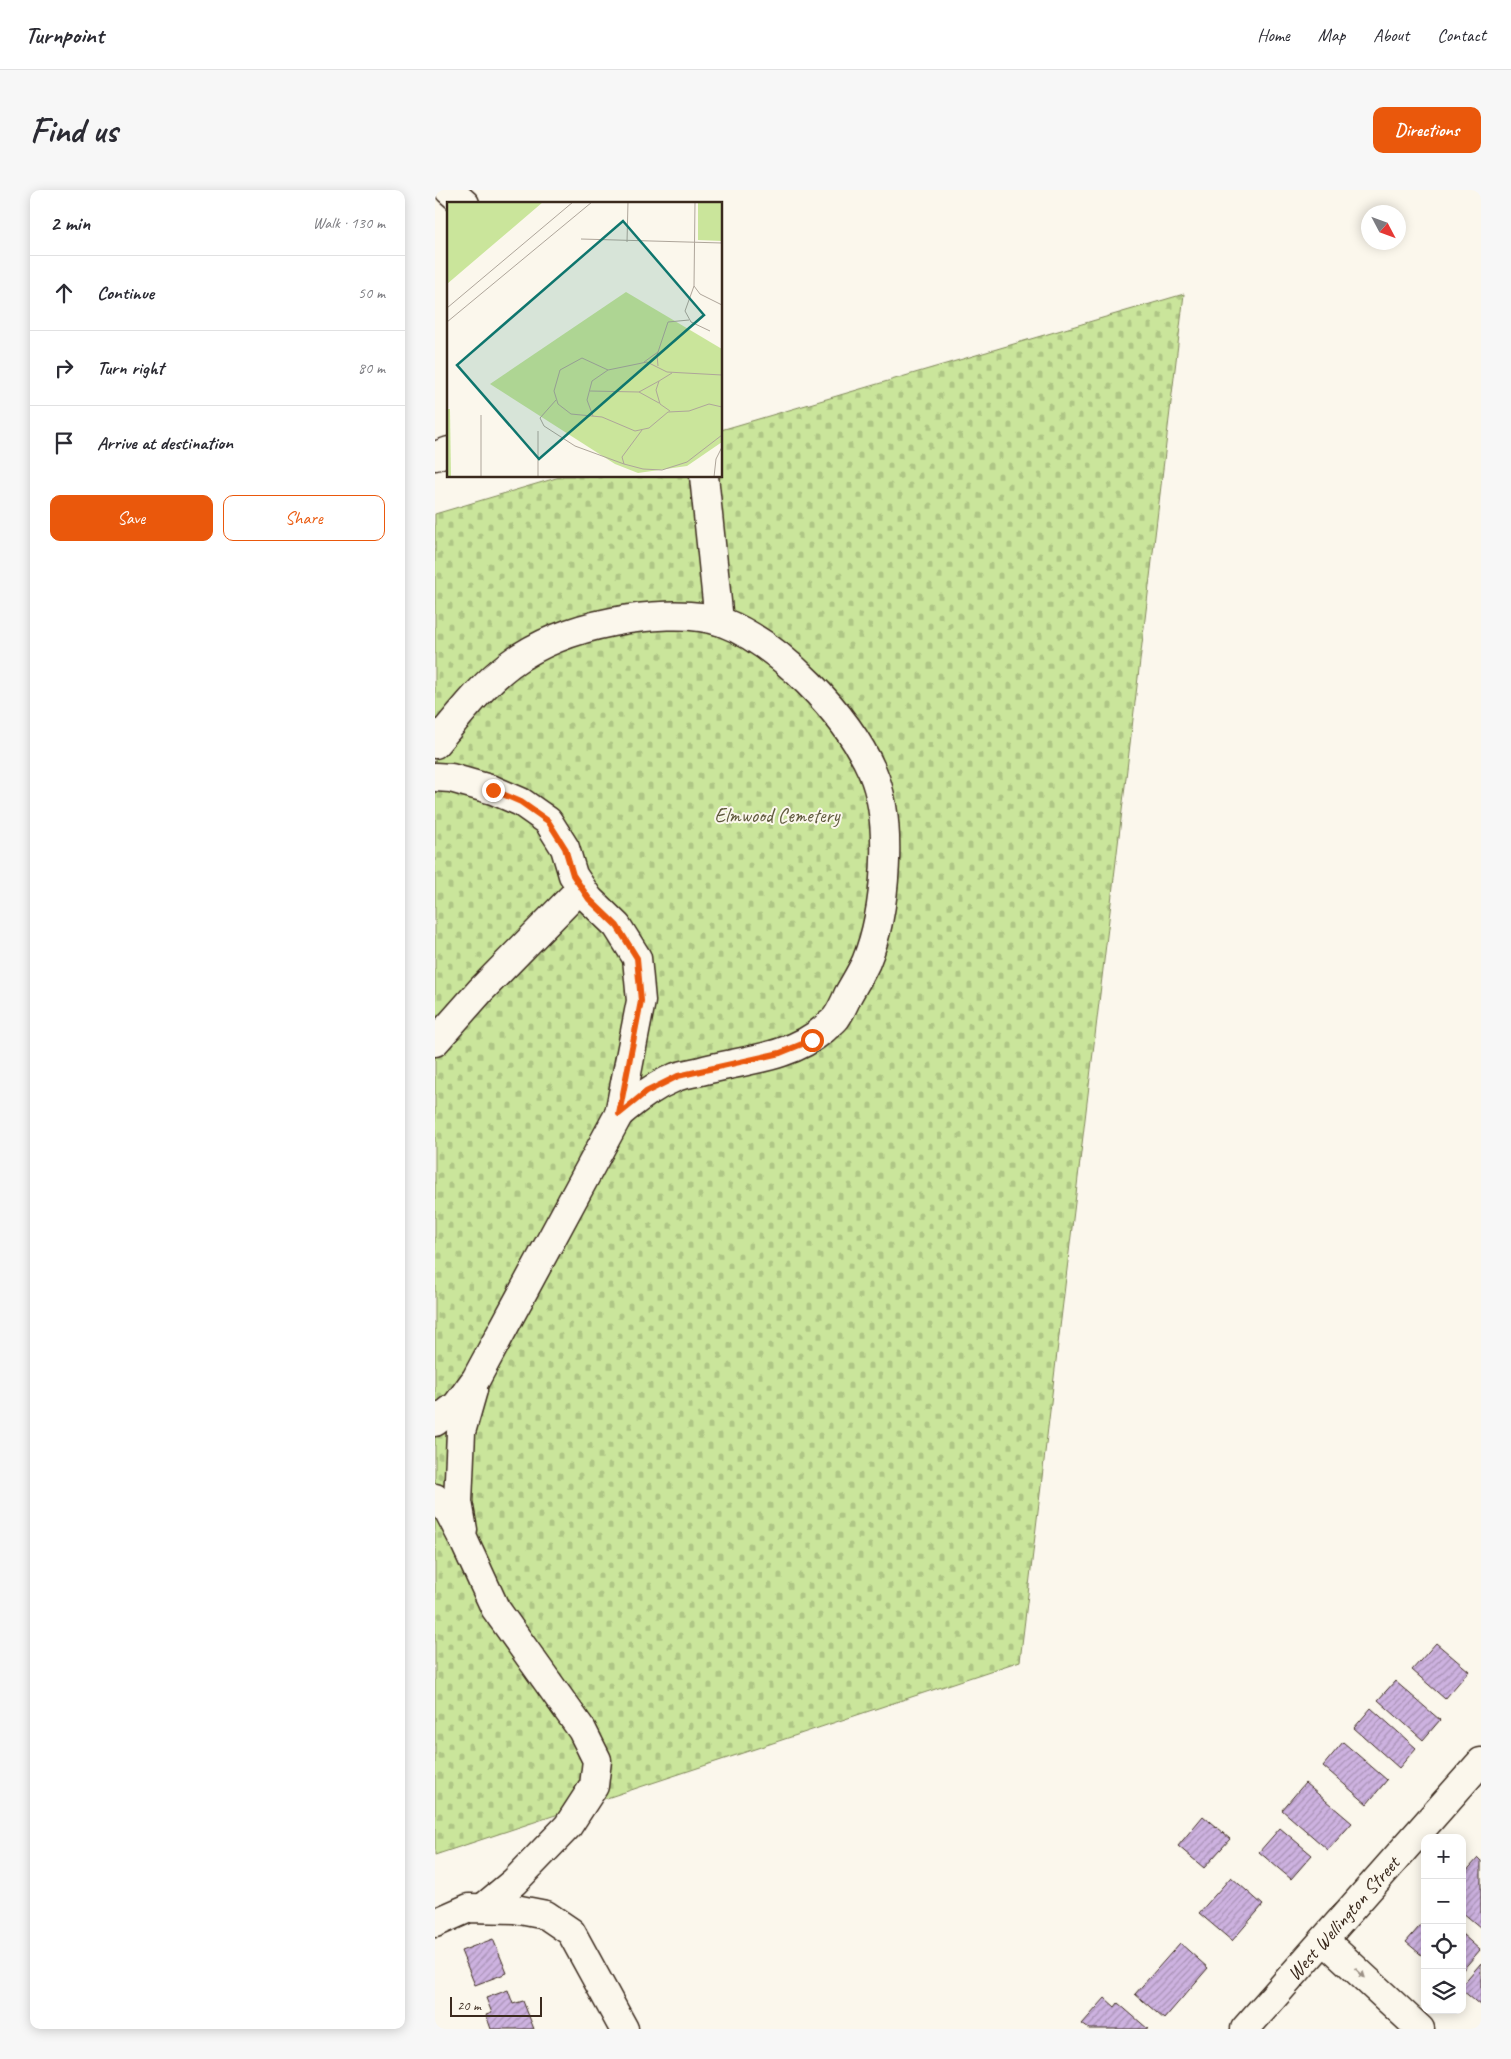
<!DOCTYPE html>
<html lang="en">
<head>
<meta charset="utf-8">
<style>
	body { margin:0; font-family:Caveat,sans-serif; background:#f7f7f7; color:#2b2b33 }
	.controls { position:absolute; right:15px; bottom:15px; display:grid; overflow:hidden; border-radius:10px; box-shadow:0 2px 12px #0003 }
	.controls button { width:45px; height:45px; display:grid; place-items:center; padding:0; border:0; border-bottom:1px solid #e1e1e2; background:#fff; color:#2b2b33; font:25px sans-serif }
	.compass { position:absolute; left:926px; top:15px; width:45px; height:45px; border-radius:50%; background:#fff; box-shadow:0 2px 12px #0003; rotate:131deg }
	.scale { position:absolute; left:15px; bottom:12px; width:92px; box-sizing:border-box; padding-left:5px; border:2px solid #3b2a1e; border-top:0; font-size:14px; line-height:18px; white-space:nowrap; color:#3b2a1e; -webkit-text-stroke:4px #fbf7ec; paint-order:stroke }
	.stop { position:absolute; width:15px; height:15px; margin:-11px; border:4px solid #ea580c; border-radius:50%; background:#fff }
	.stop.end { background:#ea580c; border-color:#fff; box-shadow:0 1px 5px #0008 }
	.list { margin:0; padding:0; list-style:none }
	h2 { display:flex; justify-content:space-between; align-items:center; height:65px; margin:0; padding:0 20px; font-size:21px }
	h2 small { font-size:16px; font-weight:400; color:#7c7c81 }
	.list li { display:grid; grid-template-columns:32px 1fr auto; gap:15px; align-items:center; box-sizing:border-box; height:75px; padding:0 20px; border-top:1px solid #e1e1e2 }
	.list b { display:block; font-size:19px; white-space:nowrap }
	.list em { font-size:16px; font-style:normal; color:#7c7c81 }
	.actions { display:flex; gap:10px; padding:15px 20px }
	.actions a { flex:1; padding:11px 0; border:1px solid #ea580c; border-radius:10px; text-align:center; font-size:18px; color:#ea580c }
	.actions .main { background:#ea580c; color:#fff }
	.icon { flex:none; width:28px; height:28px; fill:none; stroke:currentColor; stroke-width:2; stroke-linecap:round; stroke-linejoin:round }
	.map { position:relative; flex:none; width:1046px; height:1839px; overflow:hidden; border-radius:10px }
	header { display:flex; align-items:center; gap:30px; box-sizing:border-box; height:70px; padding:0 25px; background:#fff; border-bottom:1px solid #e1e1e2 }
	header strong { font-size:24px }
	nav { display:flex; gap:28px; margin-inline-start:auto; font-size:18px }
	.intro { display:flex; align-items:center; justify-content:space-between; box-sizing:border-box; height:120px; padding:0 30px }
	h1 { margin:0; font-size:35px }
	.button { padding:12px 22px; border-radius:10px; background:#ea580c; color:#fff; font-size:18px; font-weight:700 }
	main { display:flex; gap:30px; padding:0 30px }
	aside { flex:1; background:#fff; border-radius:10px; box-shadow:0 2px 12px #0003 }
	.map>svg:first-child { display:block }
	.cemetery { fill:url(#cemetery-stones); stroke:#82885c }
	.building { fill:url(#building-hatch); stroke:#3b2a1e }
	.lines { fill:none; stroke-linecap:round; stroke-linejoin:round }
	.minor-casing { stroke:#3b2a1e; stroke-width:31 }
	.minor { stroke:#fbf7ec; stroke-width:28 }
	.oneway { fill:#9b9085 }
	.route { stroke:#ea580c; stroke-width:6 }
	.labels { text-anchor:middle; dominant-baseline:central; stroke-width:4; stroke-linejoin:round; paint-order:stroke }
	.park-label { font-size:20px; fill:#5f593d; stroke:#fbf7ec }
	.street-label { font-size:20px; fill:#3b2a1e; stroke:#fbf7ec }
	.inset-road { fill:none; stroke:#aea59a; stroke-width:1 }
	.view { fill:#0f766e; fill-opacity:0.15; stroke:#0f766e; stroke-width:2.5 }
	.inset-edge { fill:none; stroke:#3b2a1e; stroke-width:2.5 }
</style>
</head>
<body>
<header>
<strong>Turnpoint</strong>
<nav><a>Home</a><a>Map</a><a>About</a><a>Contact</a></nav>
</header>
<div class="intro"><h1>Find us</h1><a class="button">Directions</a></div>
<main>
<aside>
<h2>2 min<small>Walk · 130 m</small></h2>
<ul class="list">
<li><svg class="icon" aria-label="ahead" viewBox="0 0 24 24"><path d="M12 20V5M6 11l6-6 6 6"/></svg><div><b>Continue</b></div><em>50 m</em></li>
<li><svg class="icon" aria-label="right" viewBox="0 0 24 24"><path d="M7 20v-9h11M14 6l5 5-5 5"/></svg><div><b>Turn right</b></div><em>80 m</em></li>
<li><svg class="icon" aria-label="arrive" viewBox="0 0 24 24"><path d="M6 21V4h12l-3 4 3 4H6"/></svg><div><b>Arrive at destination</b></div></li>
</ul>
<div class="actions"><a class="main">Save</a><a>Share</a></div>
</aside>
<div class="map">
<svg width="1046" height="1839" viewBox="0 0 1046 1839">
	<defs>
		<pattern id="cemetery-stones" width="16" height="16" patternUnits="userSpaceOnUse" patternTransform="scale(1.25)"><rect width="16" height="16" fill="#cae59b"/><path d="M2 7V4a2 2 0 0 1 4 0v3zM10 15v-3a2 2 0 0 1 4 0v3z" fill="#aec585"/></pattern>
		<pattern id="building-hatch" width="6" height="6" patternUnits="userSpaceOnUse" patternTransform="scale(1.25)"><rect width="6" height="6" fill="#cdb2e0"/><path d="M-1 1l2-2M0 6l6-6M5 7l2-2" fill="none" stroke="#a891b5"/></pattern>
	</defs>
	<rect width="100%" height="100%" fill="#fbf7ec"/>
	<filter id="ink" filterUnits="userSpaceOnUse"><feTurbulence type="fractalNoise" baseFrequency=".02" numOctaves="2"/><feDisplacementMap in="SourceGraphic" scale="10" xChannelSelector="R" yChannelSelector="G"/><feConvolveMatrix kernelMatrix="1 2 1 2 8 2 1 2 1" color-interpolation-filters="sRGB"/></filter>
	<g filter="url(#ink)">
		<path class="cemetery" d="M749 104 585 1471 0 1665V324L128 286H286V240Z"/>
		<path class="building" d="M1001 1453 1034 1481 1010 1509 977 1480Z
			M960 1491 1005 1530 988 1550 943 1510Z
			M936 1518 981 1558 964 1578 919 1538Z
			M908 1552 952 1590 932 1614 888 1576Z
			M870 1593 917 1633 893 1660 847 1620Z
			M768 1626 795 1649 769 1678 743 1656Z
			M845 1638 877 1665 856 1689 824 1662Z
			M1043 1668 1046 1671V1738L1027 1722V1686Z
			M796 1687 828 1715 797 1751 764 1723Z
			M990 1730V1768L971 1752Z
			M1027 1744 1045 1760 1027 1781Z
			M58 1749 72 1783 40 1795 26 1761Z
			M745 1753 773 1778 729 1829 700 1804Z
			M1046 1773V1816L1027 1800V1795Z
			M73 1800 78 1814 88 1811 99 1839H56L51 1825 57 1823 51 1808Z
			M670 1808 680 1817 683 1813 713 1839H654L647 1834Z"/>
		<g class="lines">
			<defs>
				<g id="minor">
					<path d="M14 0 30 14"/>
					<path d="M0 266 14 261"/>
					<path d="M269 286 284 431"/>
					<path d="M0 554C23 527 46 496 75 474 105 452 141 439 177 432 207 426 257 421 287 432 345 454 412 525 437 581 459 631 451 723 431 772 426 783 419 794 413 805 410 812 406 821 401 828 398 832 393 835 389 839 356 868 308 870 266 881 258 883 249 884 241 887 219 896 202 909 184 924L41 1189 22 1215 0 1232"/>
					<path d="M0 587 16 588 58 600 86 612 113 631 130 658 138 685 154 709 182 736 202 768 206 811 184 924"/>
					<path d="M0 852 46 800 146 698"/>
					<path d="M0 1308 13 1320 30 1353 60 1418 147 1540 162 1570 159 1596 133 1636 79 1692 48 1718"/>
					<path d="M28 1340 23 1312 26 1242 38 1200"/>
					<path d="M0 1733 34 1718 80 1719 111 1725 136 1742 189 1839"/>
					<path d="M889 1750 985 1839"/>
					<path id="s1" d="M810 1839 1046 1572"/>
				</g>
			</defs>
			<use href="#minor" class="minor-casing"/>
			<use href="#minor" class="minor"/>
		</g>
		<defs><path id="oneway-solid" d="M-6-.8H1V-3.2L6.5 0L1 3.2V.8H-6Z" transform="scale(1.25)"/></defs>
		<use class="oneway" href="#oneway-solid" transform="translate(925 1783) rotate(43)"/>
	</g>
	<g class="lines" filter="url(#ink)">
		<path class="route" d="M58 600 86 612 113 631 130 658 138 685 154 709 182 736 202 768 206 811 184 924 211 902 243 886 345 863 377 850"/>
	</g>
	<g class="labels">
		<g class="park-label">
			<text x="342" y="625">Elmwood Cemetery</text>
		</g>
		<g class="street-label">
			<text stroke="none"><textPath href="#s1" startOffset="148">West Wellington Street</textPath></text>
		</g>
	</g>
	<g transform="translate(12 12)">
		<rect width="275" height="275" fill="#fbf7ec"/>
		<path d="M0 0H96L0 82ZM251 0H275V39L251 38Z" fill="#cae59b"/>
		<path d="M179 90 275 147V240L240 264 191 271 168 262 43 182Z" fill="#cae59b"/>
		<path d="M0 207H3L4 275H0Z" fill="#cae59b"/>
		<path class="inset-road" d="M248 0 247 84 238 109 244 120 263 129M134 37 275 41M180 40 181 0M247 84 253 92 275 103M0 106 126 0M0 120 145 0M197 160 211 150M211 164 210 153 221 120 242 118M275 173 220 170 200 160 161 168 135 156 113 168 107 189 111 202 124 212 155 215 188 229 202 226 221 210 242 209 262 202 275 205M143 189 192 190 212 179M192 190 212 201M109 198 93 216 97 224 128 244 177 262M223 209 213 202 209 188 212 179 225 171M146 214 140 198 145 179 161 168M195 228 175 255 177 262 196 267 215 268 240 260 275 233M34 275V213M91 275V229M267 275 269 257 275 245"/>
		<path class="view" d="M176 19 257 113 92 257 10 163Z"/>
		<rect width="275" height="275" class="inset-edge"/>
	</g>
</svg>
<div class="controls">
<button>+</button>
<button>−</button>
<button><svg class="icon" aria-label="locate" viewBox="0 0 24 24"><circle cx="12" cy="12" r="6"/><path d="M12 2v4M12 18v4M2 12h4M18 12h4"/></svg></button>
<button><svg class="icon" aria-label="layers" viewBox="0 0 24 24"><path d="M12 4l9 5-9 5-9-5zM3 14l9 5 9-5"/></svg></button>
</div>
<svg class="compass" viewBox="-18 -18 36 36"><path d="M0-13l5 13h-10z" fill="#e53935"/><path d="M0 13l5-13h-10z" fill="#7c7c81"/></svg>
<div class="scale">20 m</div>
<div class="stop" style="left:377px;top:850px"></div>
<div class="stop end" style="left:58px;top:600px"></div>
</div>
</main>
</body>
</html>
